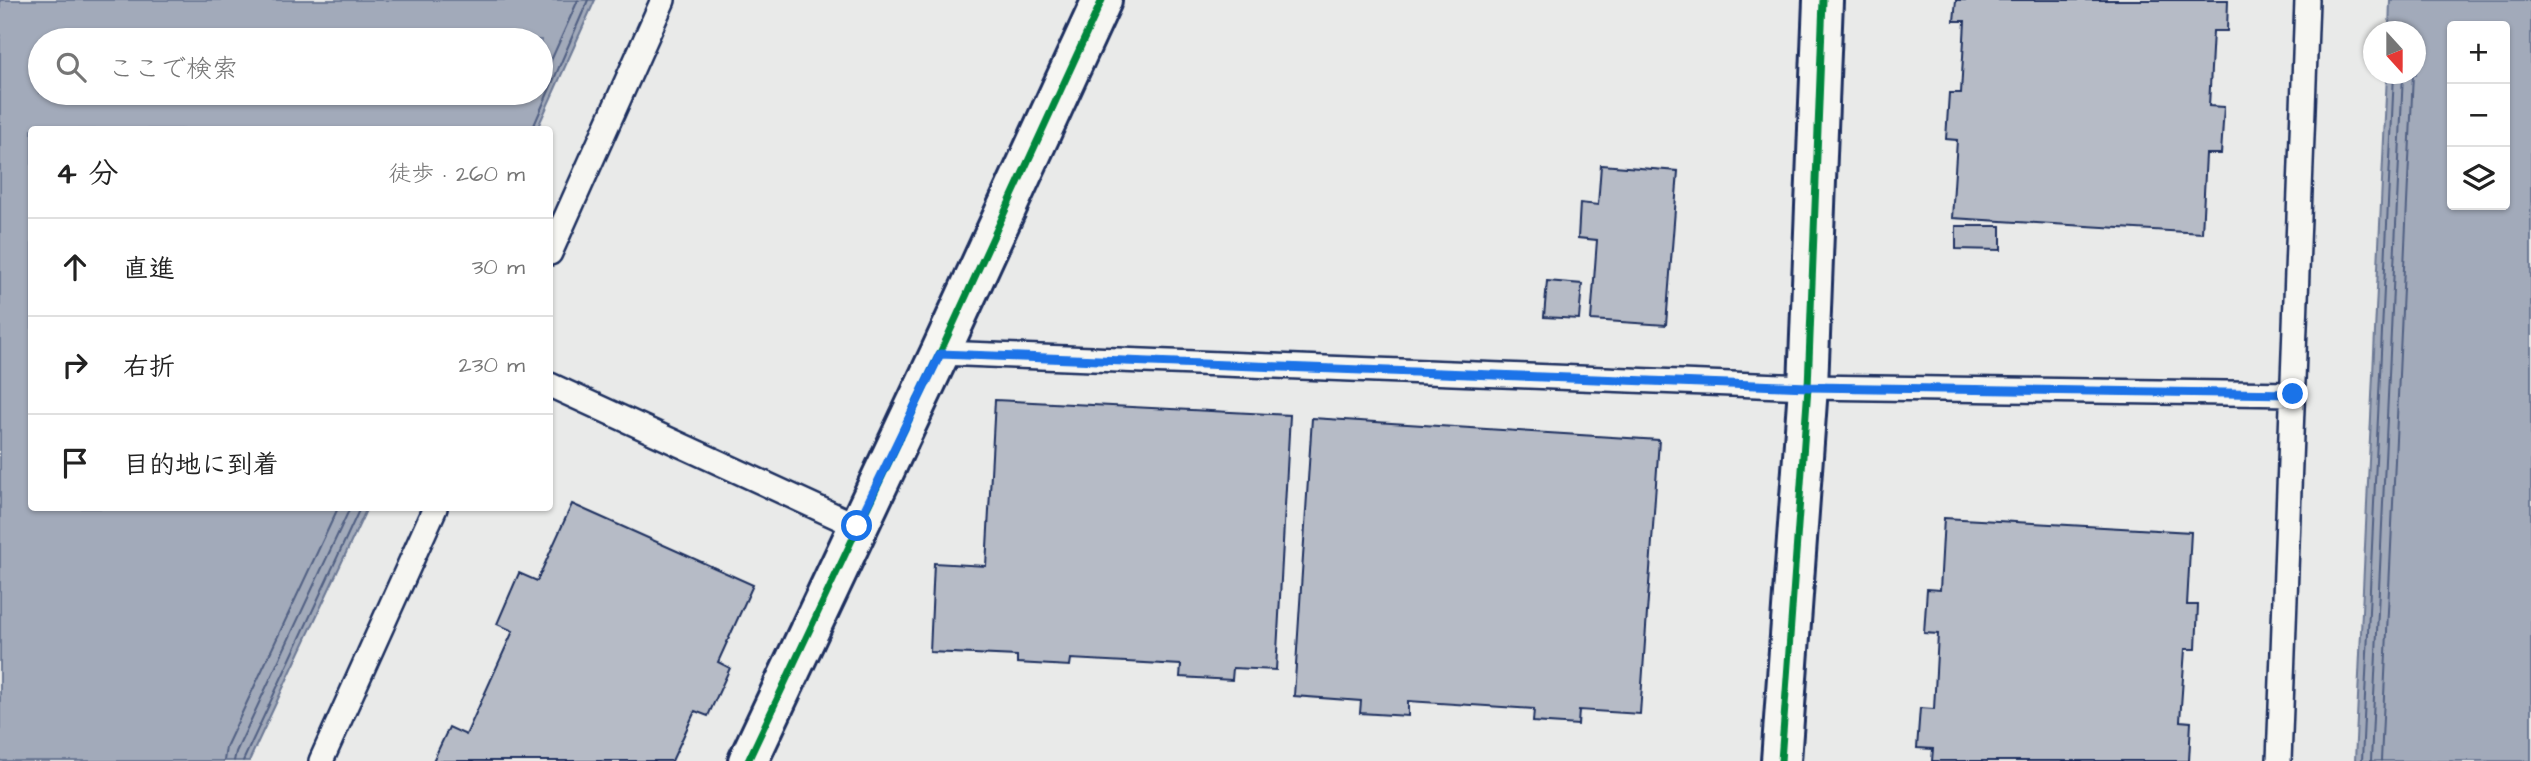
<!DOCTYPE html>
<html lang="ja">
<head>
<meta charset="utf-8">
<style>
	body { margin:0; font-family:"Architects Daughter","Klee One",sans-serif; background:#f2f2f2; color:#222 }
	.controls { position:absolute; right:21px; top:21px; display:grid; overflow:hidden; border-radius:7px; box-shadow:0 2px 5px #0004 }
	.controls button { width:63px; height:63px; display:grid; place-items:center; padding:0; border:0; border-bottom:2px solid #e0e0e0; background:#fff; color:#222; font:35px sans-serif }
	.compass { position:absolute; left:2363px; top:21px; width:63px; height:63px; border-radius:50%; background:#fff; box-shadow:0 2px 5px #0004; rotate:159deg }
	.stop { position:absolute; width:21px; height:21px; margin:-16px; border:5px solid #1a73e8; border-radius:50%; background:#fff }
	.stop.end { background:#1a73e8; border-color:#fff; box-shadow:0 2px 7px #0008 }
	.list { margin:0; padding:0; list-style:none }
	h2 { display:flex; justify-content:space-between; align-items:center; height:91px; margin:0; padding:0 28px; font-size:30px }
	h2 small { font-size:23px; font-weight:400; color:#767676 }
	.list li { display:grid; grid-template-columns:46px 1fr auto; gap:21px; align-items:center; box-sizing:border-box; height:98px; padding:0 28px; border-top:2px solid #e0e0e0 }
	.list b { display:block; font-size:26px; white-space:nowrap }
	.list em { font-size:23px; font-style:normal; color:#767676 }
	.icon { flex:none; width:38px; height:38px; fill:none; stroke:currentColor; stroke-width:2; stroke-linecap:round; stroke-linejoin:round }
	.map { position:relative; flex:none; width:2531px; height:761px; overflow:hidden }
	.search { position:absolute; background:#fff; box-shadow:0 2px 5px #0004; left:28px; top:28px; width:525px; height:77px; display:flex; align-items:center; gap:18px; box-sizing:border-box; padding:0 24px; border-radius:38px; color:#767676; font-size:26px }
	.panel { position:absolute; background:#fff; box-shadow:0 2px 5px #0004; left:28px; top:126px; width:525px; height:385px; border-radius:7px }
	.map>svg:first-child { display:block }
	.water { fill:#a2aaba; stroke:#6c7995; stroke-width:2; fill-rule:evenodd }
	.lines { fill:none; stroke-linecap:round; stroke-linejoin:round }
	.shore { stroke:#516083; stroke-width:2 }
	.building { fill:#b6bbc6; stroke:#1b2f5e; stroke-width:2 }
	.lane-casing { stroke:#1b2f5e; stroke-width:28 }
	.street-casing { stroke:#1b2f5e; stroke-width:44 }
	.lane { stroke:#f6f6f2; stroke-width:23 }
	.street { stroke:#f6f6f2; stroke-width:38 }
	.cycleway-casing { stroke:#f6f6f2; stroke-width:11 }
	.cycleway { stroke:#00873e; stroke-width:7 }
	.route { stroke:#1a73e8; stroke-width:9 }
</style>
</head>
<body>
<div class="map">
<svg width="2531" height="761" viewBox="0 0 2531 761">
	<rect width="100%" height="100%" fill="#e9eae9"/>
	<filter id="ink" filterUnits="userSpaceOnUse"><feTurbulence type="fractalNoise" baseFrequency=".0143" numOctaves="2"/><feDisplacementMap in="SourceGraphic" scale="14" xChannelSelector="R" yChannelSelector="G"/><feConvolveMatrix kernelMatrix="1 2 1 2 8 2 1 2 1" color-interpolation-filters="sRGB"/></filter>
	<g filter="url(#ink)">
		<path class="water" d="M0 0H595L537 129 32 130V508H367L249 761H0ZM40 40H541V93H40Z
			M2390 0H2531V761H2355L2387 74H2416V32L2389 31ZM2452 26H2505V205H2452Z"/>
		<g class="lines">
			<path class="shore" d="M541 83 578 0
				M532 130 588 0
				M224 761 226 747 338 508
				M234 761 236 752 350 508
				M243 761 360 508
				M2362 761 2394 74
				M2371 761 2403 74
				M2381 761 2413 74"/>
		</g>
		<path class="building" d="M1956 0H2228L2227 31H2213L2209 106 2224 107 2221 154H2206L2202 233 1952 218 1957 140 1946 139 1949 93H1961L1965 21H1954Z
			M1601 165 1678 171 1666 325 1591 320 1597 240 1578 238 1580 203 1598 205Z
			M1956 226H2001V250L1956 249Z
			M1547 281 1582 284 1579 319 1544 317Z
			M995 400 1290 415 1276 670 1233 668 1232 680 1180 677 1181 665 1071 659 1070 666 1017 663V656L930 652 934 563 986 566Z
			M1312 418 1659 440 1640 714 1579 710 1578 725 1533 722 1534 709 1408 701V716L1360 713 1361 701 1294 696Z
			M572 504 753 585 718 662 730 668 708 716 695 711 672 761H433L449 727 466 735 513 631 497 624 519 573 537 581Z
			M1944 518 2191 532 2187 605H2198L2196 649H2185L2180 721 2191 722 2189 761H1932L1933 749 1917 748 1920 708 1934 709 1938 634 1924 633 1927 589 1940 590Z"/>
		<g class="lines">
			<defs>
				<path id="lane" d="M550 253 663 0
					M940 353 1808 387 2293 394
					M550 385 857 526
					M321 761 435 508
					M2279 761 2307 0"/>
				<path id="street" d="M748 761 940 353 1102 0
					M1781 761 1808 387 1823 0"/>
			</defs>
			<use href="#lane" class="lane-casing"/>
			<use href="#street" class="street-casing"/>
			<use href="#lane" class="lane"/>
			<use href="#street" class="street"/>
			<defs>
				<path id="cycleway" d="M748 761 940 353 1102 0
					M1781 761 1808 387 1823 0"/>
			</defs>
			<use href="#cycleway" class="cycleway-casing"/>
			<use href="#cycleway" class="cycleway"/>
		</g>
	</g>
	<g class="lines" filter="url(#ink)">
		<path class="route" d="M857 526 940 354 1808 387 2293 394"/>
	</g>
</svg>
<div class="controls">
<button>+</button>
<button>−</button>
<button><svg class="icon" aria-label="layers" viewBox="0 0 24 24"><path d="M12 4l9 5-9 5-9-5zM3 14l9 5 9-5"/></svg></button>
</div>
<svg class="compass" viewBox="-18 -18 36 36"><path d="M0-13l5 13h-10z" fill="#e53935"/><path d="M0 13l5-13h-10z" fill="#767676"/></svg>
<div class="stop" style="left:857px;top:526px"></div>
<div class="stop end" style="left:2293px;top:394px"></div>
<div class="search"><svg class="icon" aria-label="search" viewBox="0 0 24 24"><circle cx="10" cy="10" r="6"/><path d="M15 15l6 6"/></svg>ここで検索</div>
<section class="panel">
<h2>4 分<small>徒歩 · 260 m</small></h2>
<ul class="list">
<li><svg class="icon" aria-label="ahead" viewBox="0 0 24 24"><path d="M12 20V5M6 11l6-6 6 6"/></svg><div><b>直進</b></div><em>30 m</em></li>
<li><svg class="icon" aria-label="right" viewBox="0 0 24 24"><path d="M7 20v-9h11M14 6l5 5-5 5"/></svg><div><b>右折</b></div><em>230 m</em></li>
<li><svg class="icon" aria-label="arrive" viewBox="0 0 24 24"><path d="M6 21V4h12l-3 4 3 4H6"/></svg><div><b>目的地に到着</b></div></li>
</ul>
</section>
</div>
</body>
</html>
